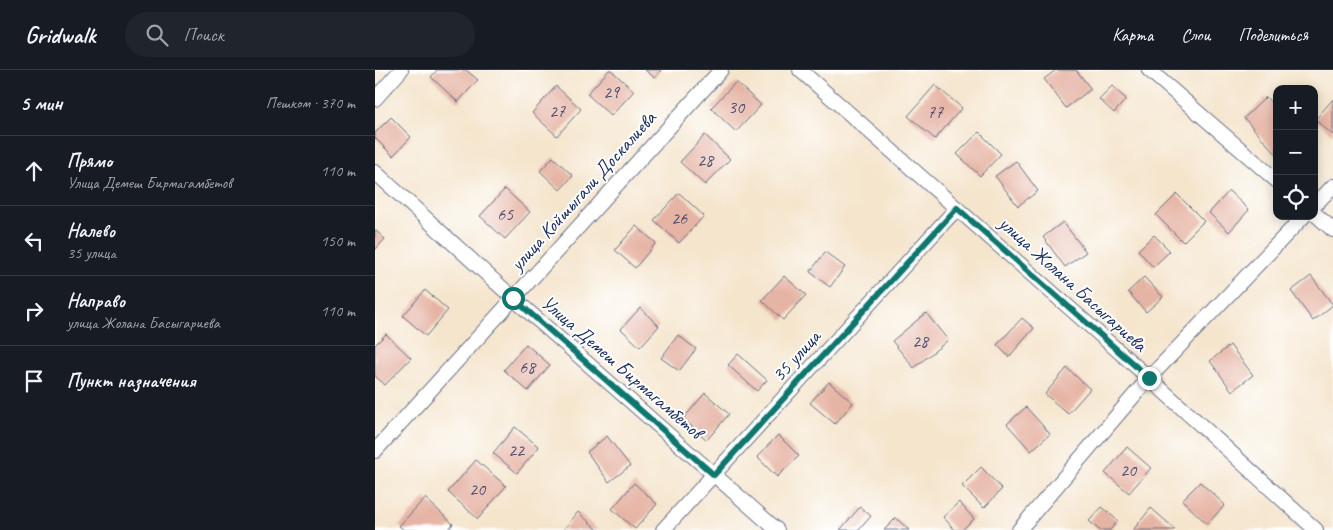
<!DOCTYPE html>
<html lang="ru">
<head>
<meta charset="utf-8">
<style>
	body { margin:0; font-family:Caveat,sans-serif; background:#20242c; color:#f1f3f6 }
	.controls { position:absolute; right:15px; top:15px; display:grid; overflow:hidden; border-radius:10px; box-shadow:0 2px 12px #0003 }
	.controls button { width:45px; height:45px; display:grid; place-items:center; padding:0; border:0; border-bottom:1px solid #363941; background:#171b24; color:#f1f3f6; font:25px sans-serif }
	.stop { position:absolute; width:15px; height:15px; margin:-11px; border:4px solid #0f766e; border-radius:50%; background:#fff }
	.stop.end { background:#0f766e; border-color:#fff; box-shadow:0 1px 5px #0008 }
	.list { margin:0; padding:0; list-style:none }
	h2 { display:flex; justify-content:space-between; align-items:center; height:65px; margin:0; padding:0 20px; font-size:21px }
	h2 small { font-size:16px; font-weight:400; color:#9ea1a6 }
	.list li { display:grid; grid-template-columns:32px 1fr auto; gap:15px; align-items:center; box-sizing:border-box; height:70px; padding:0 20px; border-top:1px solid #363941 }
	.list b { display:block; font-size:19px; white-space:nowrap }
	.list p { margin:0; font-size:16px; white-space:nowrap; color:#9ea1a6 }
	.list em { font-size:16px; font-style:normal; color:#9ea1a6 }
	.icon { flex:none; width:28px; height:28px; fill:none; stroke:currentColor; stroke-width:2; stroke-linecap:round; stroke-linejoin:round }
	.map { position:relative; flex:none; width:958px; height:460px; overflow:hidden }
	header { display:flex; align-items:center; gap:30px; box-sizing:border-box; height:70px; padding:0 25px; background:#171b24; border-bottom:1px solid #363941 }
	header strong { font-size:24px }
	nav { display:flex; gap:28px; margin-inline-start:auto; font-size:18px }
	.search { width:350px; height:45px; background:#20242c; display:flex; align-items:center; gap:12px; box-sizing:border-box; padding:0 18px; border-radius:28px; color:#9ea1a6; font-size:19px }
	main { display:flex }
	aside { flex:1; background:#171b24 }
	.map>svg:first-child { display:block }
	.building { fill:#e6b4a4 }
	.lines { fill:none; stroke-linecap:round; stroke-linejoin:round }
	.street-casing { stroke:#676f85; stroke-width:16 }
	.street { stroke:#fff; stroke-width:14 }
	.route { stroke:#0f766e; stroke-width:6 }
	.labels { text-anchor:middle; dominant-baseline:central; stroke-width:4; stroke-linejoin:round; paint-order:stroke }
	.number-label { font-size:18px; fill:#4e5070 }
	.street-label { font-size:20px; fill:#1b2f5e; stroke:#fff }
</style>
</head>
<body>
<header>
<strong>Gridwalk</strong>
<div class="search"><svg class="icon" aria-label="search" viewBox="0 0 24 24"><circle cx="10" cy="10" r="6"/><path d="M15 15l6 6"/></svg>Поиск</div>
<nav><a>Карта</a><a>Слои</a><a>Поделиться</a></nav>
</header>
<main>
<aside>
<h2>5 мин<small>Пешком · 370 m</small></h2>
<ul class="list">
<li><svg class="icon" aria-label="ahead" viewBox="0 0 24 24"><path d="M12 20V5M6 11l6-6 6 6"/></svg><div><b>Прямо</b><p>Улица Демеш Бирмагамбетов</p></div><em>110 m</em></li>
<li><svg class="icon" aria-label="left" viewBox="0 0 24 24"><path d="M17 20v-9H6M10 6l-5 5 5 5"/></svg><div><b>Налево</b><p>35 улица</p></div><em>150 m</em></li>
<li><svg class="icon" aria-label="right" viewBox="0 0 24 24"><path d="M7 20v-9h11M14 6l5 5-5 5"/></svg><div><b>Направо</b><p>улица Жолана Басыгариева</p></div><em>110 m</em></li>
<li><svg class="icon" aria-label="arrive" viewBox="0 0 24 24"><path d="M6 21V4h12l-3 4 3 4H6"/></svg><div><b>Пункт назначения</b></div></li>
</ul>
</aside>
<div class="map">
<svg width="958" height="460" viewBox="0 0 958 460">
	<rect width="100%" height="100%" fill="#fff"/>
	<filter id="ink" filterUnits="userSpaceOnUse"><feTurbulence type="fractalNoise" baseFrequency=".02" numOctaves="2"/><feDisplacementMap in="SourceGraphic" scale="10" xChannelSelector="R" yChannelSelector="G"/><feConvolveMatrix kernelMatrix="1 2 1 2 8 2 1 2 1" color-interpolation-filters="sRGB"/></filter>
	<filter id="wash" filterUnits="userSpaceOnUse"><feTurbulence type="fractalNoise" baseFrequency=".0096" numOctaves="4" result="noise"/><feDisplacementMap in="SourceGraphic" scale="20" xChannelSelector="R" yChannelSelector="G"/><feGaussianBlur stdDeviation="1.12" result="paint"/><feColorMatrix in="noise" values="0 0 0 0 0 0 0 0 0 0 0 0 0 0 0 0 0 1.4 0 .05"/><feComposite in="paint" operator="in"/></filter>
	<g filter="url(#wash)">
		<rect width="100%" height="100%" fill="#f5e5cd"/>
		<g id="blocks">
			<path class="building" d="M62 0H91L103 10 83 32 56 7Z
				M234 0H236L259 21 236 46 212 24Z
				M270 0H286L280 8Z
				M681 0H701L716 19 691 38 669 9Z
				M361 12 386 35 361 62 336 38Z
				M560 15 587 38 560 69 533 46Z
				M181 16 206 39 182 66 157 43Z
				M737 16 751 29 739 43 724 29Z
				M891 27 902 39V85L869 48Z
				M958 29V65L940 50Z
				M16 47 36 67 18 86 0 68V63Z
				M604 62 626 84 605 106 582 84Z
				M330 65 355 89 330 115 305 92Z
				M178 87 198 106 185 120 165 101Z
				M641 91 663 121 643 136 620 106Z
				M130 119 155 142 130 169 105 146Z
				M854 121 874 140 854 162 834 143Z
				M304 123 329 146 304 173 279 150Z
				M802 124 829 151 808 172 781 145Z
				M688 152 711 182 690 197 668 167Z
				M261 156 281 173 260 198 240 180Z
				M0 160 10 169 0 180Z
				M779 165 795 181 778 197 763 180Z
				M450 182 470 197 455 217 435 202Z
				M409 206 431 225 408 250 387 230Z
				M936 206 958 235 938 251 916 221Z
				M769 207 788 227 771 242 753 222Z
				M50 220 73 240 51 266 28 246Z
				M265 238 284 256 265 277 246 259Z
				M551 243 573 270 539 298 517 271Z
				M647 248 659 258 634 287 622 275Z
				M11 264 36 288 10 315 0 306V275Z
				M303 265 321 279 304 301 286 288Z
				M151 274 175 295 153 321 129 300Z
				M855 275 878 305 857 321 835 291Z
				M363 284 392 310 382 321 353 295Z
				M692 298 715 319 693 344 670 324Z
				M454 312 478 333 460 354 435 333Z
				M330 323 354 344 332 370 308 349Z
				M651 337 675 364 656 381 632 354Z
				M140 357 164 377 142 403 118 383Z
				M403 365 424 386 402 407 382 387Z
				M232 366 255 396 234 412 212 382Z
				M752 377 776 398 754 423 730 403Z
				M101 390 131 416 103 449 73 422Z
				M606 397 627 419 609 438 587 416Z
				M825 412 850 435 832 454 807 430Z
				M259 413 282 434 260 459 237 439Z
				M50 428 78 454 73 460H29L24 456Z
				M584 432 599 449 587 460H580L568 447Z
				M485 437 496 446 484 460H465Z
				M727 437 743 451 735 460H724L714 451Z
				M776 438 800 459 799 460H758Z
				M203 442 223 460H188Z
				M521 448 534 460H509Z"/>
		</g>
	</g>
	<g filter="url(#ink)">
		<use href="#blocks" fill-opacity="0" stroke="#676f85" stroke-width="1"/>
		<g class="lines">
			<defs>
				<path id="street" d="M425 0 774 308 941 460
					M774 0 902 111
					M0 29 26 0
					M0 102 138 228 402 460
					M939 136 958 116
					M939 143 958 160
					M0 381 346 0
					M288 460 582 138
					M644 460 774 308 929 146"/>
			</defs>
			<use href="#street" class="street-casing"/>
			<use href="#street" class="street"/>
		</g>
	</g>
	<g class="lines" filter="url(#ink)">
		<path class="route" d="M138 228 339 405 582 138 774 308"/>
	</g>
	<g class="labels">
		<g class="number-label">
			<text x="236" y="22">29</text>
			<text x="361" y="37">30</text>
			<text x="182" y="41">27</text>
			<text x="560" y="42">77</text>
			<text x="330" y="90">28</text>
			<text x="130" y="144">65</text>
			<text x="304" y="148">26</text>
			<text x="545" y="271">28</text>
			<text x="152" y="297">68</text>
			<text x="141" y="380">22</text>
			<text x="753" y="400">20</text>
			<text x="102" y="419">20</text>
		</g>
		<g class="street-label">
			<text transform="translate(208 121) rotate(-48)">улица Койшыгали Доскалиева</text>
			<text transform="translate(698 214) rotate(42)">улица Жолана Басыгариева</text>
			<text transform="translate(421 286) rotate(-48)">35 улица</text>
			<text transform="translate(247 297) rotate(41)">Улица Демеш Бирмагамбетов</text>
		</g>
	</g>
</svg>
<div class="controls">
<button>+</button>
<button>−</button>
<button><svg class="icon" aria-label="locate" viewBox="0 0 24 24"><circle cx="12" cy="12" r="6"/><path d="M12 2v4M12 18v4M2 12h4M18 12h4"/></svg></button>
</div>
<div class="stop" style="left:138px;top:228px"></div>
<div class="stop end" style="left:774px;top:308px"></div>
</div>
</main>
</body>
</html>
